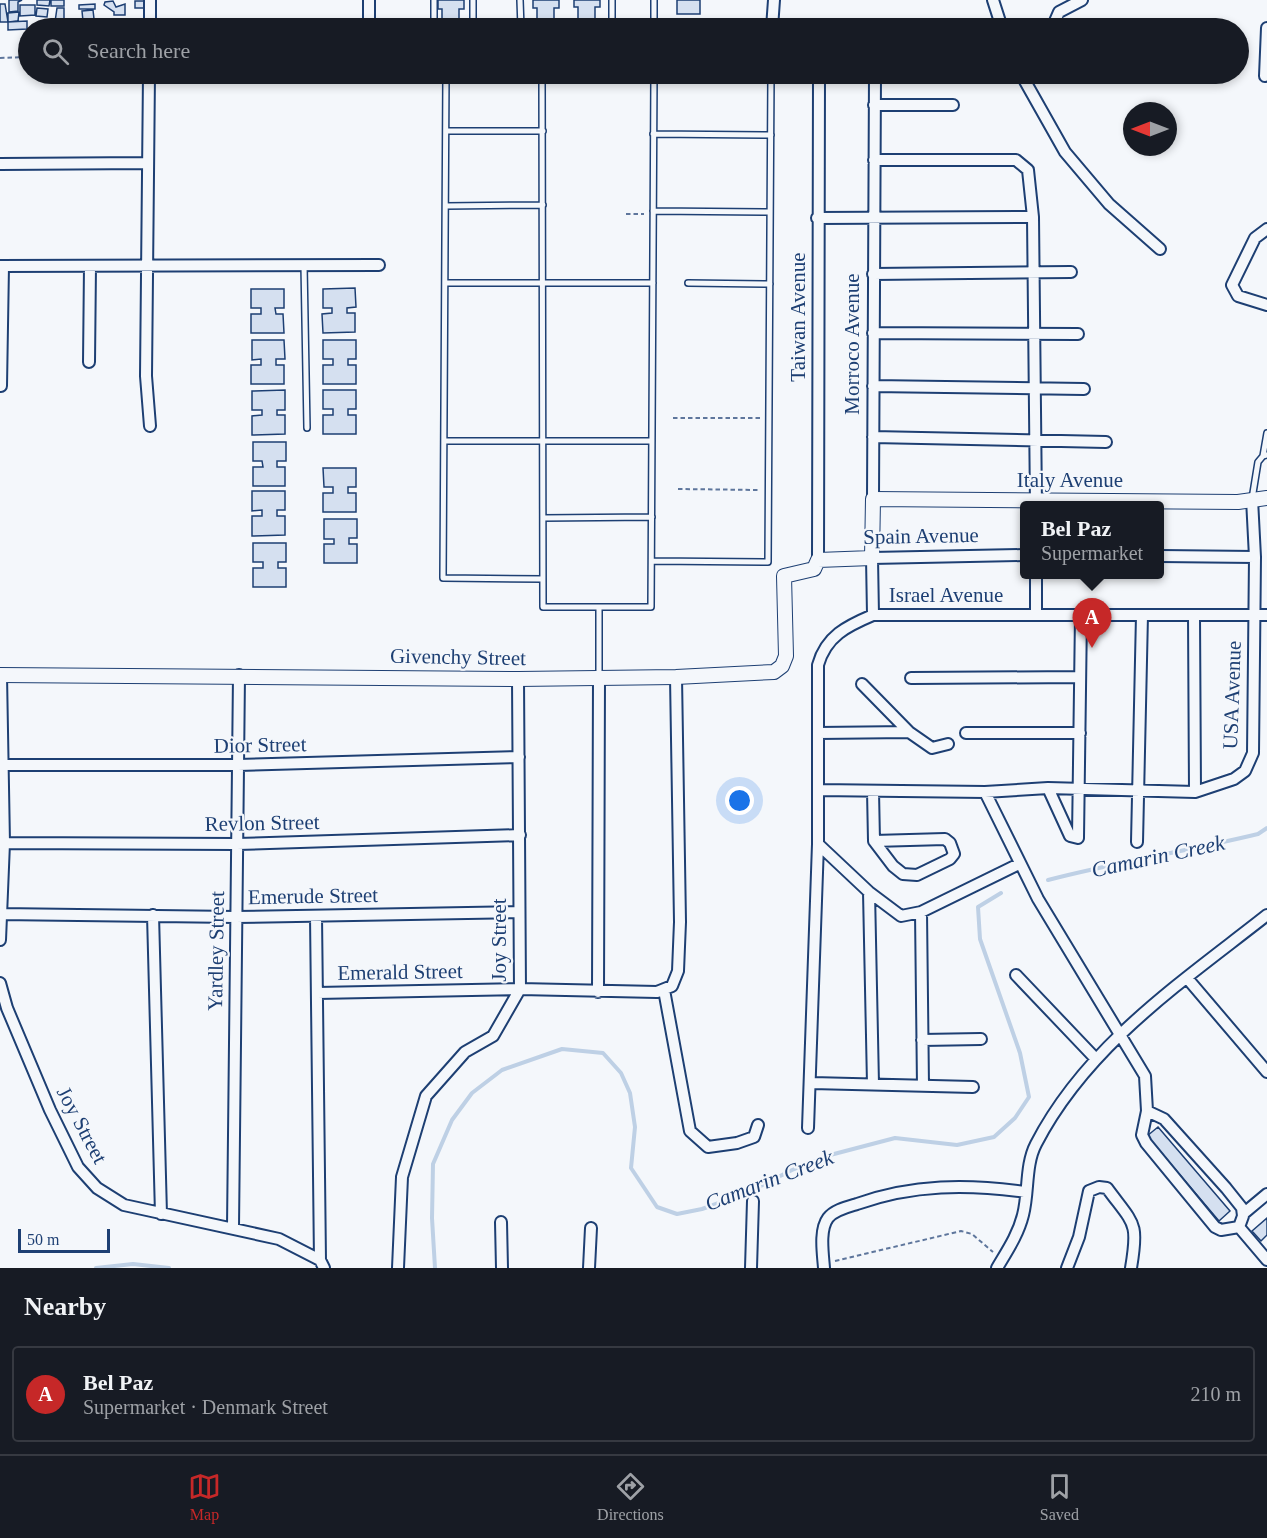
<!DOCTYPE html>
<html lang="en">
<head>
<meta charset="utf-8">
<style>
	body { margin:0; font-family:"Times New Roman",serif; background:#20242c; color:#f1f3f6 }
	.compass { position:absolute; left:1123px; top:102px; width:54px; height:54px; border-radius:50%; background:#171b24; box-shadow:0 3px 9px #0003; rotate:270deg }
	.scale { position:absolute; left:18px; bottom:15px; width:92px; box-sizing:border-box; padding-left:6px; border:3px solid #1d3f73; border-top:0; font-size:16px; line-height:21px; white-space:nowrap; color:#1d3f73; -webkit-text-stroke:4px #f4f7fb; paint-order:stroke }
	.you { position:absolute; left:740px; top:801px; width:21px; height:21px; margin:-15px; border:4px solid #fff; border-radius:50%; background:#1a73e8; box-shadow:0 0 0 9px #1a73e833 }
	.badge { display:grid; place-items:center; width:39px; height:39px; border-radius:50%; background:#c62828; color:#fff; font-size:20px; font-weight:700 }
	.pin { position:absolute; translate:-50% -50px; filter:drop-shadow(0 2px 3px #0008) }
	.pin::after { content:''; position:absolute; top:32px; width:21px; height:18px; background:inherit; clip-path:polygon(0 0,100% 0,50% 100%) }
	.popup { position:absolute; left:1020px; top:501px; width:144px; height:78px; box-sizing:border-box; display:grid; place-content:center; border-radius:6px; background:#171b24; filter:drop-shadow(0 2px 4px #0005); font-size:20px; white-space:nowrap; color:#9ea1a6 }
	.popup b { font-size:22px; color:#f1f3f6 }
	.popup::after { content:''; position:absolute; left:50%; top:100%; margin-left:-12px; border:12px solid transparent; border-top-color:#171b24 }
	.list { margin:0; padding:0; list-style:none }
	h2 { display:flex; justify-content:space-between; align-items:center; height:78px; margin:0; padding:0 24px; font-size:26px }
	h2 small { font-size:20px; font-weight:400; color:#9ea1a6 }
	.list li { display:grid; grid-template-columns:39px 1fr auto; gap:18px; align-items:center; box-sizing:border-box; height:96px; margin:0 12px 12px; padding:0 12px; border:2px solid #363941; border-radius:6px }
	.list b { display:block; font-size:22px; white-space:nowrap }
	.list p { margin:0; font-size:20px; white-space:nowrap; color:#9ea1a6 }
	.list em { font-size:20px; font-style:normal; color:#9ea1a6 }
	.icon { flex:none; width:33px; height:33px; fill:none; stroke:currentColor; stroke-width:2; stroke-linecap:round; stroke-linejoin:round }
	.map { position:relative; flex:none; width:1267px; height:1268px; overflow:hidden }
	.search { position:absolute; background:#171b24; box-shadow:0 3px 9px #0003; left:18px; right:18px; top:18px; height:66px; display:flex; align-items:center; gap:15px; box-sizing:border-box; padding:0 21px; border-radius:33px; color:#9ea1a6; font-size:22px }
	.sheet { height:186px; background:#171b24 }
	nav { display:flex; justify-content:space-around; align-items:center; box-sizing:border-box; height:84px; border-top:2px solid #363941; background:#171b24; font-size:16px; color:#9ea1a6 }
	nav a { display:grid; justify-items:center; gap:3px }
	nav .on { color:#c62828 }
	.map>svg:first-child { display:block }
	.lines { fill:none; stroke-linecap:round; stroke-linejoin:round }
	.stream { stroke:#bed0e5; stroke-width:4 }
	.building { fill:#d5e0f0; stroke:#1d3f73; stroke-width:1.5 }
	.service-casing { stroke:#1d3f73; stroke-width:8 }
	.minor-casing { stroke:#1d3f73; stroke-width:14 }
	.tertiary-casing { stroke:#1d3f73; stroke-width:16 }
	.path { stroke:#5e769c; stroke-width:2; stroke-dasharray:4.5 3; stroke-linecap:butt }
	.service { stroke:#f4f7fb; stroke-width:5 }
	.minor { stroke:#f4f7fb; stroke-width:10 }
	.tertiary { stroke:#f4f7fb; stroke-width:14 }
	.labels { text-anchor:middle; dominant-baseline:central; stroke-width:4.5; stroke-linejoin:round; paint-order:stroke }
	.street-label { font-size:21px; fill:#1d3f73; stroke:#f4f7fb }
	.water-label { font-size:22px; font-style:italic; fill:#1d3f73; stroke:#f4f7fb }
</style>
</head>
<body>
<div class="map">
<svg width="1267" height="1268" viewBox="0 0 1267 1268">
	<rect width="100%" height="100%" fill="#f4f7fb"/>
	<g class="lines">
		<path class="stream" d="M1048 880C1117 862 1188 851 1258 834L1267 828
			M96 1268 133 1264 169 1268
			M435 1268 432 1218 433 1164 452 1120 472 1093 502 1070 562 1049 603 1053 621 1073 630 1093 635 1127 631 1168 657 1207 677 1214 702 1209 747 1193 792 1170 834 1154 895 1138 957 1145 994 1137 1015 1118 1029 1097 1020 1053 980 939 978 907 1001 893"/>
	</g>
	<path class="building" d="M9 0H22L18 2V11L9 12Z
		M37 0H50L49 6 37 5Z
		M51 0H64V6H51Z
		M438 0H464V9H459V22H442V9H438Z
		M533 0H559V8H554V20H537V8H533Z
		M574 0H600V7H595V19H578V7H574Z
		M677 0H700V14H677Z
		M113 1 116 7 125 4V15H114V12L104 5 105 2Z
		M135 1H145L144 8H135Z
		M0 4H5L8 22H0Z
		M95 4V9H79V5Z
		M20 5H35V15L20 16Z
		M37 8 48 9 47 17 36 16Z
		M57 8H64V24L55 22Z
		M93 10 94 19 83 21 82 11Z
		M19 12 18 21 8 22V13Z
		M27 21V29L8 30V22Z
		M355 288 356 307 347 308V313H355V332L323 333 322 314 332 313V308H323V289Z
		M251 289H284V308H275L276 314H283L284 333H251V314H261V308H251Z
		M252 340H284L285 359H276V365H284V384H251V365H261V359L252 360Z
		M323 340H356V359H348V365H356V384H323V365H333V359H323Z
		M285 390V410H277V415H285V434L252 435V416L262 415V410H252V391Z
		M323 390H356V409H348V415H356V434H323V415H333V409H323Z
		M253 442H286V461H277V467H285V486H253V467H263L262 461H253Z
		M323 468H356V487H348V493H356V512H323V493H333V487H324Z
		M252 491H285V510H277V516H285V535L252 536V516H262V510L252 511Z
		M324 519H357V538H349V544H357V563H324V544H334V539H324Z
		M253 543H286V562H278V568H286V587H253V568H263V562H253Z
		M1158 1127 1230 1211 1219 1221 1147 1136Z
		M1267 1218V1235L1261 1241 1252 1231Z"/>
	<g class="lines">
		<defs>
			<path id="service" d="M434 0V28
				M473 0V28
				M520 0 521 28
				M606 28H612V0
				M654 28V0
				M446 74 443 578 543 579
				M542 74 543 607H651L654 74
				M446 131H543
				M653 134 771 135
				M446 206 543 205
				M653 211 770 212
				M304 265 307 428
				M445 283H653
				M688 283 770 284
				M444 441H652
				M1263 456 1267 433
				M1252 499 1258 462 1263 456 1267 455
				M543 518 652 517
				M652 561 768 562 771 74
				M599 607V677"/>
			<path id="minor" d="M369 0V28
				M993 0 1002 28
				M150 28V0
				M772 28 774 0
				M1052 28 1059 12 1082 0
				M149 74 146 376 150 426
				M1021 74 1065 152 1109 204 1160 249
				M1265 76 1267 28
				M874 105H953
				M874 160H1016L1028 170 1033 217 1036 506
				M0 164 148 163
				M817 218 1033 217
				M1267 229 1255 238 1232 285 1238 296 1267 305
				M0 266 379 265
				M873 274 1071 272
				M873 333 1078 334
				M89 362 90 266
				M1 386 3 266
				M873 386 1084 389
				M873 437 1106 442
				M873 499 875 74
				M1160 556 1255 557
				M818 560 819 74
				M1036 574V615
				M873 615 872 558 1024 555
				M1194 616 1195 792
				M911 678 1080 677
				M909 732 932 748 948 744
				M818 733 909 732 862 684
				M966 733H1080
				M2 765H238L519 757
				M1048 788 1070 836 1078 838 1081 615
				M818 790 985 792 1048 788 1195 792 1234 779 1245 771 1253 753 1255 557 1252 499
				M873 791 874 841 893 866 903 874 917 875 950 859 954 854 950 843 945 839 874 841
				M985 792 1038 899 1145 1076 1147 1111 1142 1135 1146 1143 1215 1227 1221 1230 1239 1227
				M1137 842 1142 615
				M4 843 237 844 520 835
				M818 844 869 892 901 916 921 912 1019 864
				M869 892 873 1084
				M921 912 923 1086
				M0 914 235 917 518 912
				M153 915 161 1214
				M316 916 320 1260
				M0 940 4 843 1 675
				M1016 975 1095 1058
				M1187 978 1267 1072
				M0 983 7 1008 50 1110 78 1167 97 1188 124 1205 279 1239 320 1260 324 1268
				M664 990 690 1131 708 1147 737 1143 754 1137 758 1125
				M598 992 599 678
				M317 993 520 989 657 992 672 986 678 971 680 922 676 677
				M922 1040 981 1039
				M812 1083 973 1087
				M1147 1111 1164 1119 1226 1188 1242 1208 1243 1216 1239 1227
				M808 1128 818 844V665C826 636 847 626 873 615H1267
				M1243 1214 1267 1194
				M501 1222 502 1268
				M233 1227 239 675
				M1239 1227 1267 1260
				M398 1268 402 1177 426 1096 465 1052 493 1036 520 989 518 679
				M589 1268 591 1228
				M751 1268 753 1201
				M824 1268C823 1254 819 1230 828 1218 834 1210 847 1207 857 1204 913 1184 968 1184 1026 1192
				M997 1268C1007 1251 1018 1235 1023 1215 1029 1192 1025 1165 1036 1144 1087 1045 1182 982 1267 915
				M1067 1268 1079 1237 1089 1191 1099 1187 1107 1188C1134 1225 1139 1221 1131 1268"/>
			<path id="tertiary" d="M0 675 518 679 676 677 774 672 782 666 786 656 784 576 814 569 818 560 872 558 873 499 1238 502 1267 498"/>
		</defs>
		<use href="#service" class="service-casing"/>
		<use href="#minor" class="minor-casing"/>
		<use href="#tertiary" class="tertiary-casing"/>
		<path class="path" d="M0 58 28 57
			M626 214H644
			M673 418H760
			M678 489 759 490
			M835 1261 961 1231 972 1234 993 1252"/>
		<use href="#service" class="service"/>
		<use href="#minor" class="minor"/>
		<use href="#tertiary" class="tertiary"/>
	</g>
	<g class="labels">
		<g class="street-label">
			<text transform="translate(798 317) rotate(-90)">Taiwan Avenue</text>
			<text transform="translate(852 344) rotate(-90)">Morroco Avenue</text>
			<text x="1070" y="480">Italy Avenue</text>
			<text transform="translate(921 536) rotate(-1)">Spain Avenue</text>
			<text x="946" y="595">Israel Avenue</text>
			<text transform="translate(458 657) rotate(1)">Givenchy Street</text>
			<text transform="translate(1232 695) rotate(-88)">USA Avenue</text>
			<text transform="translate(260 745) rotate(-1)">Dior Street</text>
			<text transform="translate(262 823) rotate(-1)">Revlon Street</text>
			<text transform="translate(313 896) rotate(-1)">Emerude Street</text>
			<text transform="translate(499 940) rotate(-90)">Joy Street</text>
			<text transform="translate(216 951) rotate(-89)">Yardley Street</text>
			<text transform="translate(400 972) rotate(-1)">Emerald Street</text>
			<text transform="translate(82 1125) rotate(62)">Joy Street</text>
		</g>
		<g class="water-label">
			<text transform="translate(1158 856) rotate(-12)">Camarin Creek</text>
			<text transform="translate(769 1180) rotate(-21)">Camarin Creek</text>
		</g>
	</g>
</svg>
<svg class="compass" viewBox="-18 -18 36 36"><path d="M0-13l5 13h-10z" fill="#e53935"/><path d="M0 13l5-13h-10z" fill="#9ea1a6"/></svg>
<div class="scale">50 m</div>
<div class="you"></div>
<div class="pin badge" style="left:1092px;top:648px">A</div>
<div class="popup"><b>Bel Paz</b>Supermarket</div>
<div class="search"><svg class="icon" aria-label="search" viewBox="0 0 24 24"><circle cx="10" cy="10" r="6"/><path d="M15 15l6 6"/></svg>Search here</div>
</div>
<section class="sheet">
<h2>Nearby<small></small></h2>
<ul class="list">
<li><span class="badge">A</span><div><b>Bel Paz</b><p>Supermarket · Denmark Street</p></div><em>210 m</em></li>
</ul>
</section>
<nav>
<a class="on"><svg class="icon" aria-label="map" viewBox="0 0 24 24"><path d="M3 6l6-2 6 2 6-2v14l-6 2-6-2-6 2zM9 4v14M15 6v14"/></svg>Map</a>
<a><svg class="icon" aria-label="directions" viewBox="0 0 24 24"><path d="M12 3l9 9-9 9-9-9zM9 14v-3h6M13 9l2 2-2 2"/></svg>Directions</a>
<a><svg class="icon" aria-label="saved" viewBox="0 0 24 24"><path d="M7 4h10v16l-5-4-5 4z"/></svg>Saved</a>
</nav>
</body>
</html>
